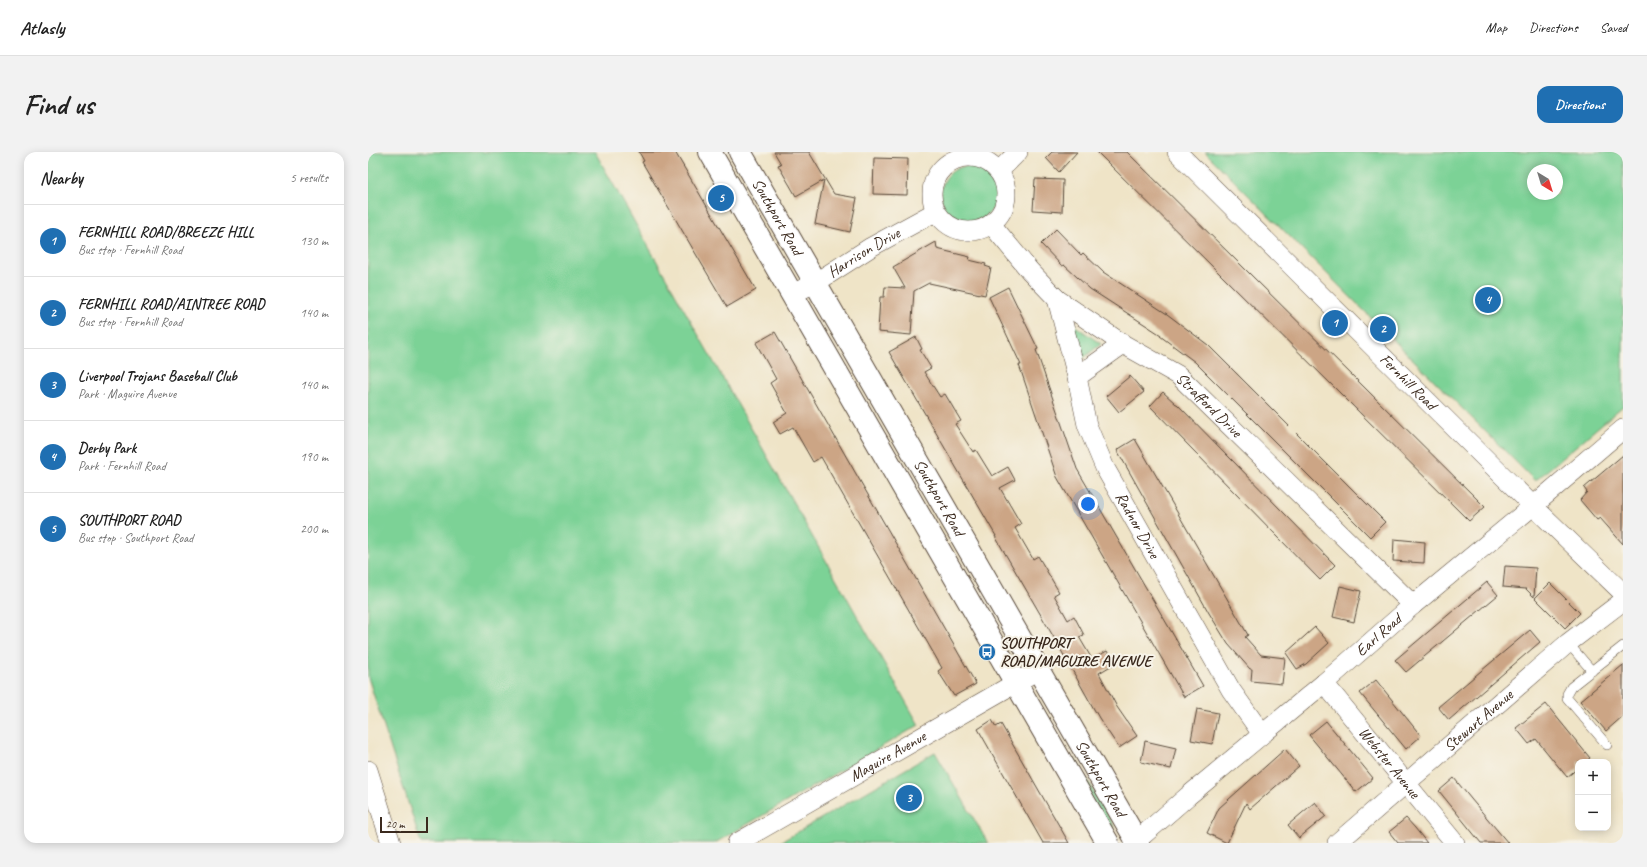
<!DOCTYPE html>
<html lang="en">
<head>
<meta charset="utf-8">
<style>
	body { margin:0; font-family:Caveat,sans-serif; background:#f2f2f2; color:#222 }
	.controls { position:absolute; right:12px; bottom:12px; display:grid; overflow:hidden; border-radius:8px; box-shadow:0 2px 10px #0003 }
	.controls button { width:36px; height:36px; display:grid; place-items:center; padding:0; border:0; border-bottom:1px solid #e0e0e0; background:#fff; color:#222; font:20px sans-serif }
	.compass { position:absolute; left:1159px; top:12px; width:36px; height:36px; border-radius:50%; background:#fff; box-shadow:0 2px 10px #0003; rotate:142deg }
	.scale { position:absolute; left:12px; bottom:10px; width:48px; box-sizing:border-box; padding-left:4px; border:2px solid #3b2a1e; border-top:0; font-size:11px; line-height:14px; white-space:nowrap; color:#3b2a1e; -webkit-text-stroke:3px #f7f3e8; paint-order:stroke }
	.you { position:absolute; left:720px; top:352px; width:14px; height:14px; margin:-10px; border:3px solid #fff; border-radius:50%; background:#1a73e8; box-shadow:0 0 0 6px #1a73e833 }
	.badge { display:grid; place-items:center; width:26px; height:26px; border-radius:50%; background:#1f6fb2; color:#fff; font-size:13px; font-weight:700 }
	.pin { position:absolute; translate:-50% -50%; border:2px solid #fff; box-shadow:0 1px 4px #0006 }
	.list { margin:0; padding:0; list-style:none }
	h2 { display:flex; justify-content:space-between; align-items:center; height:52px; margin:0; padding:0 16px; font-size:17px }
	h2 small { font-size:13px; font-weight:400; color:#767676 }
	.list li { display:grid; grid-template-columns:26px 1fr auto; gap:12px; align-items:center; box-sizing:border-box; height:72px; padding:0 16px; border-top:1px solid #e0e0e0 }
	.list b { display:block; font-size:15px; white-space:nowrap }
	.list p { margin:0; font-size:13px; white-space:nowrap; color:#767676 }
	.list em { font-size:13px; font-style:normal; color:#767676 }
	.map { position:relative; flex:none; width:1255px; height:691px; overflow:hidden; border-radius:12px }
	header { display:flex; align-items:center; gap:24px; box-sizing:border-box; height:56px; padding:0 20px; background:#fff; border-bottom:1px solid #e0e0e0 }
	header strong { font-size:19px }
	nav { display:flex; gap:22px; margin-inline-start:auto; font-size:14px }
	.intro { display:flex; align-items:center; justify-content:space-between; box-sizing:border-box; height:96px; padding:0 24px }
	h1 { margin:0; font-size:28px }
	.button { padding:10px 18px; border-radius:12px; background:#1f6fb2; color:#fff; font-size:14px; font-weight:700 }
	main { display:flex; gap:24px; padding:0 24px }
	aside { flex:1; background:#fff; border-radius:12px; box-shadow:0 2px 10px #0003 }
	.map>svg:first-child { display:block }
	.green { fill:#7cd296; stroke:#5c7e5a; fill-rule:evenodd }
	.building { fill:#cca585 }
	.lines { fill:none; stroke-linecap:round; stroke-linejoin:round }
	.lane-casing { stroke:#564637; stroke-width:10 }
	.street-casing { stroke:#564637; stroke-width:20 }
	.primary-casing { stroke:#564637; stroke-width:24 }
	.lane { stroke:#fff; stroke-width:9 }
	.street { stroke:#fff; stroke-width:19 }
	.primary { stroke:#fff; stroke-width:22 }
	.labels { text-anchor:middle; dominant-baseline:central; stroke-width:4; stroke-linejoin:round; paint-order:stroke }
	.street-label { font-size:16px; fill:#3b2a1e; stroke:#f7f3e8 }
	.poi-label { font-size:16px; font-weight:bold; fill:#3b2a1e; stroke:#f7f3e8; text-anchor:start }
</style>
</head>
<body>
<header>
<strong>Atlasly</strong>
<nav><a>Map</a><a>Directions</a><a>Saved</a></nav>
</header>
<div class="intro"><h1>Find us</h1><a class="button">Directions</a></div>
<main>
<aside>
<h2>Nearby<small>5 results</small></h2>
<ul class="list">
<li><span class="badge">1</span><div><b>FERNHILL ROAD/BREEZE HILL</b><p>Bus stop · Fernhill Road</p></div><em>130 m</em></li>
<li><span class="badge">2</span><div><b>FERNHILL ROAD/AINTREE ROAD</b><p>Bus stop · Fernhill Road</p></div><em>140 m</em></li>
<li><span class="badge">3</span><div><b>Liverpool Trojans Baseball Club</b><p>Park · Maguire Avenue</p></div><em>140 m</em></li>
<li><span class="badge">4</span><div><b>Derby Park</b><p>Park · Fernhill Road</p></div><em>190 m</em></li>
<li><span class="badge">5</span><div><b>SOUTHPORT ROAD</b><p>Bus stop · Southport Road</p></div><em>200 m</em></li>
</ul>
</aside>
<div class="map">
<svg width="1255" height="691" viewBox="0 0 1255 691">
	<rect width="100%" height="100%" fill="#f7f3e8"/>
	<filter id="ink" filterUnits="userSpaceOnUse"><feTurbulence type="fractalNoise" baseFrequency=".025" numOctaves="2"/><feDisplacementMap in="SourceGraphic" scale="8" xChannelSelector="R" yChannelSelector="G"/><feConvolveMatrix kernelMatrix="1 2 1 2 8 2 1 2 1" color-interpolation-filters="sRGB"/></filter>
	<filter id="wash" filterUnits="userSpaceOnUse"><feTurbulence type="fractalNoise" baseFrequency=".012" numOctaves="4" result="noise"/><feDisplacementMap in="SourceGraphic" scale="16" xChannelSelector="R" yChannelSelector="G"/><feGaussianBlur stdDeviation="0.9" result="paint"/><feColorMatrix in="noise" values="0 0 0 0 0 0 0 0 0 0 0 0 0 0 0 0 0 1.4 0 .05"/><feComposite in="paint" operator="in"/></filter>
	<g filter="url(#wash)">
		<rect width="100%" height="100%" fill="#efe4c7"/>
		<path class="green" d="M0 0H227L551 573 347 691H53L0 525Z
			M837 0H1255V254L1167 329ZM1165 18H1189V42H1165Z
			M573 42a28 28 0 1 1 56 0a28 28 0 1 1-56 0Z
			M706 173 733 192 713 208 703 175Z
			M567 600 620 691H411Z
			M707 607 745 672V677L741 678 702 610Z"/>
		<g id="blocks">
			<path class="building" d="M271 0H307L388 138 359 155 274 10 276 9Z
				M406 0H441L466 42 489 46 482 80 447 72 456 28 428 44 410 13 413 12Z
				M684 0H709L691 20 678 6Z
				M729 0H759L1117 355 1101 369Z
				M506 6 540 7 539 43 505 42Z
				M667 27 695 28 694 60 665 58Z
				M688 77 713 103 715 101 735 120 799 162 840 193 1017 370 1002 385 827 210 792 184 793 183 722 137 696 113 694 114 673 92Z
				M568 90 569 97 602 105 601 108 618 112 617 114 623 116 617 143 561 131 546 139 543 183 510 180 512 145H516L517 135 537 136 525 115Z
				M640 135 670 197 668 198 709 317 835 534 816 545 689 325 651 213H653L621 145Z
				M407 180 608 532 586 544 570 519 574 516 453 305 445 310 425 275 412 282 405 270 419 261 402 231 408 227 388 191Z
				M548 185 554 197 552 198 563 216 556 220 572 245 577 242 593 269 587 272 605 300 608 298 624 324 640 315 647 328 632 336 653 372 647 376 665 407 670 404 691 440 686 443 700 468 706 464 716 483 711 485 724 507 739 499 746 512 731 521 749 555 769 584 751 596 731 566 685 484 635 398 627 384H628L521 200Z
				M762 224 776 240 751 260 738 244Z
				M795 240 808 252H809L967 413 952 428 782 254Z
				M767 287 880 483 877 485 893 503 917 506 914 532 883 529 884 517H882L860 492 841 461 749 298Z
				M1255 303V392L1232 366 1229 368 1212 348 1219 340 1216 336Z
				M1026 387 1057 390 1056 411 1025 409Z
				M1137 414 1168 416 1166 445 1158 437 1135 435Z
				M1119 430 1130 443 1038 520 1027 508Z
				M1182 431 1212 461 1197 476 1167 446Z
				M972 434 993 439 986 470 965 465Z
				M947 475 961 491 938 512 929 517 918 501Z
				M1162 478 1172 490 1081 568 1070 555Z
				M1255 513V564L1238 579 1212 549Z
				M1008 528 1053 584 1038 597 992 541Z
				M1178 552 1222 606 1217 610H1210V616L1199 625 1168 587 1161 592 1148 576Z
				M829 557 850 561 844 592 823 588Z
				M624 568 628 575 633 572 701 691H675L610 577Z
				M958 569 1005 626 988 640 941 583Z
				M777 589 808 596 803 617 773 610Z
				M917 597 931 614 882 657 878 651 859 691 839 681 851 656Z
				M1086 626 1103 647 1140 691H1113L1071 639Z
				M947 650 958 664 931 686 920 673Z
				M1038 666 1047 676 1059 691H1030L1021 680Z"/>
		</g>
	</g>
	<g filter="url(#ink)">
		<use href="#blocks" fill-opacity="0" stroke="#564637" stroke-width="1"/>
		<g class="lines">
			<defs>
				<path id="lane" d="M1200 491 1224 519
					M1239 593 1199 546V542L1203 535 1255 494"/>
				<g id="street">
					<path id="s1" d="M809 0 1165 354 1255 441"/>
					<circle cx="601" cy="42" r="37"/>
					<path d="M631 19 650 0"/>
					<path id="s2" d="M623 72 662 119 689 147 755 192 810 223 1045 453"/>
					<path id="s3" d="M424 142 447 131 503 95 567 60"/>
					<path id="s4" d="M689 147 709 225 719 273 737 316 863 538 894 582"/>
					<path d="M709 225 755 192"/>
					<path id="s5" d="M956 531 1087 691"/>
					<path d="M0 618 23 691"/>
					<path id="s6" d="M369 691 670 518"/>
					<path id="s7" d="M766 691 820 644 956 531 1045 453 1165 354 1255 277"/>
					<path id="s8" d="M969 691 1200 491 1255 449"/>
				</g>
				<g id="primary">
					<path d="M342 0 740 691"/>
					<path id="s9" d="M372 0 770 691"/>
				</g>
			</defs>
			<use href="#lane" class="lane-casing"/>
			<use href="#street" class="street-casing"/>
			<use href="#primary" class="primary-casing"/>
			<use href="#lane" class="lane"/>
			<use href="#street" class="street"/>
			<use href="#primary" class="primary"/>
		</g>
	</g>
	<defs>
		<symbol id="bus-disc" viewBox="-11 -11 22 22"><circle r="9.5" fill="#1f6fb2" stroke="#f7f3e8"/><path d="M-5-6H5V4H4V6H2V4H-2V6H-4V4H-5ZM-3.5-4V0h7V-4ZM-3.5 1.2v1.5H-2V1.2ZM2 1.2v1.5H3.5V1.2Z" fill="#fff"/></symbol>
	</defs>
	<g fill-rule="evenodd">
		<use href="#bus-disc" x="609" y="490" width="20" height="20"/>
	</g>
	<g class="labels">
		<g class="street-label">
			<text stroke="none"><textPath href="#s9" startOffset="75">Southport Road</textPath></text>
			<text stroke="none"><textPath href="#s3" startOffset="83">Harrison Drive</textPath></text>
			<text stroke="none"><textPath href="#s1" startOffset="326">Fernhill Road</textPath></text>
			<text stroke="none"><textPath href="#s2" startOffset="286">Strafford Drive</textPath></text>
			<text stroke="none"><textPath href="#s9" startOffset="399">Southport Road</textPath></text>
			<text stroke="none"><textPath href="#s4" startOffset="242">Radnor Drive</textPath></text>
			<text stroke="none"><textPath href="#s7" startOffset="321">Earl Road</textPath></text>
			<text stroke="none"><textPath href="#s8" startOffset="187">Stewart Avenue</textPath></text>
			<text stroke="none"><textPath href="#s6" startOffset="174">Maguire Avenue</textPath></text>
			<text stroke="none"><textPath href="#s5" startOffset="103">Webster Avenue</textPath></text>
			<text stroke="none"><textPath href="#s9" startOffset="723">Southport Road</textPath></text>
		</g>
		<g class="poi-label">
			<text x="632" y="491">SOUTHPORT<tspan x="632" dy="18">ROAD/MAGUIRE AVENUE</tspan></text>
		</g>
	</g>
</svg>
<div class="controls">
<button>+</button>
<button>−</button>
</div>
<svg class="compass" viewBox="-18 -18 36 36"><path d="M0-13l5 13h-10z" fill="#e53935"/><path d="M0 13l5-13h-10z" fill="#767676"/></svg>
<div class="scale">20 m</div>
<div class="you"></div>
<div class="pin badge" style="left:967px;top:171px">1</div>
<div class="pin badge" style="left:1015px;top:177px">2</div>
<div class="pin badge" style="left:541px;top:646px">3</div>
<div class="pin badge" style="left:1120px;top:148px">4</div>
<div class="pin badge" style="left:353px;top:46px">5</div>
</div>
</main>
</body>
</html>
